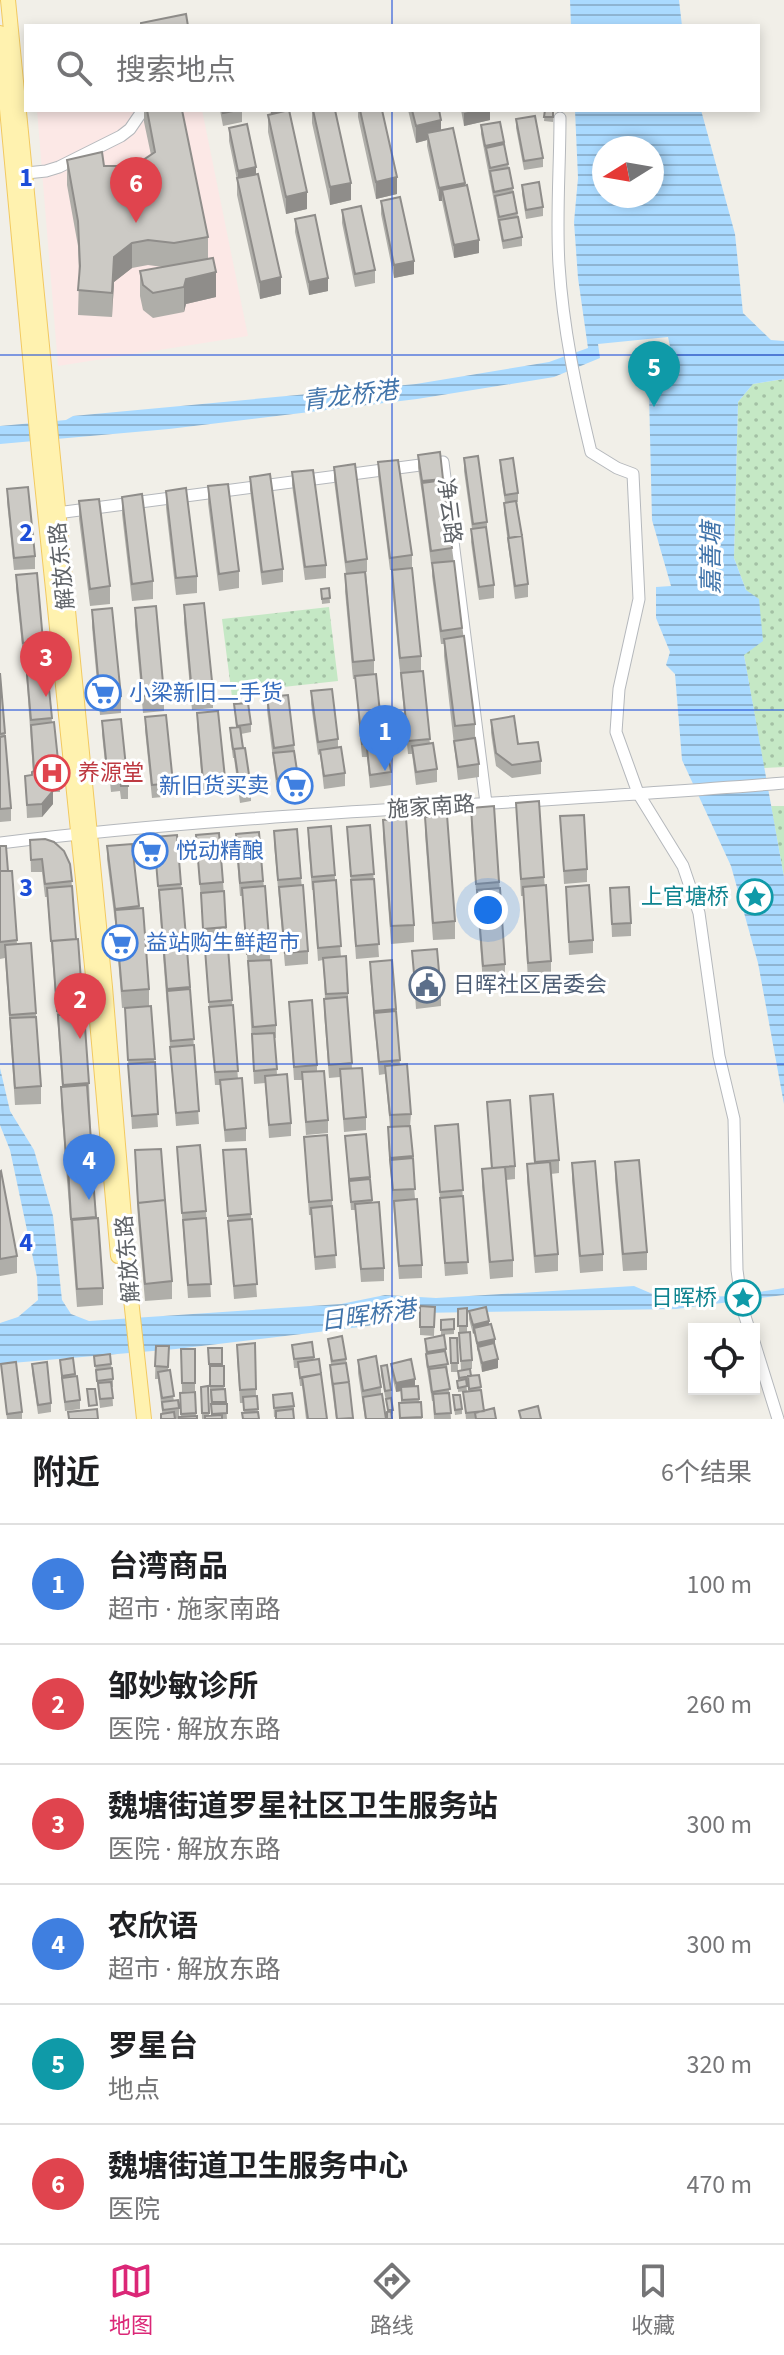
<!DOCTYPE html>
<html lang="zh">
<head>
<meta charset="utf-8">
<style>
	body { margin:0; font-family:"Source Sans 3","Noto Sans SC",sans-serif; background:#f6f6f6; color:#202124 }
	.controls { position:absolute; right:24px; bottom:24px; display:grid; overflow:hidden; border-radius:0px; box-shadow:0 4px 12px #0003 }
	.controls button { width:72px; height:72px; display:grid; place-items:center; padding:0; border:0; border-bottom:2px solid #e0e0e0; background:#fff; color:#202124; font:40px sans-serif }
	.compass { position:absolute; left:592px; top:136px; width:72px; height:72px; border-radius:50%; background:#fff; box-shadow:0 4px 12px #0003; rotate:259deg }
	.you { position:absolute; left:488px; top:910px; width:28px; height:28px; margin:-20px; border:6px solid #fff; border-radius:50%; background:#1a73e8; box-shadow:0 0 0 12px #1a73e833 }
	.badge { display:grid; place-items:center; width:52px; height:52px; border-radius:50%; background:#db2777; color:#fff; font-size:26px; font-weight:700 }
	.pin { position:absolute; translate:-50% -66px; filter:drop-shadow(0 2px 4px #0008) }
	.pin::after { content:''; position:absolute; top:42px; width:28px; height:24px; background:inherit; clip-path:polygon(0 0,100% 0,50% 100%) }
	.list { margin:0; padding:0; list-style:none }
	h2 { display:flex; justify-content:space-between; align-items:center; height:104px; margin:0; padding:0 32px; font-size:34px }
	h2 small { font-size:26px; font-weight:400; color:#757577 }
	.list li { display:grid; grid-template-columns:52px 1fr auto; gap:24px; align-items:center; box-sizing:border-box; height:120px; padding:0 32px; border-top:2px solid #e0e0e0 }
	.list b { display:block; font-size:30px; white-space:nowrap }
	.list p { margin:0; font-size:26px; white-space:nowrap; color:#757577 }
	.list em { font-size:26px; font-style:normal; color:#757577 }
	.icon { flex:none; width:44px; height:44px; fill:none; stroke:currentColor; stroke-width:2; stroke-linecap:round; stroke-linejoin:round }
	.map { position:relative; flex:none; width:784px; height:1419px; overflow:hidden }
	.search { position:absolute; background:#fff; box-shadow:0 4px 12px #0003; left:24px; right:24px; top:24px; height:88px; display:flex; align-items:center; gap:20px; box-sizing:border-box; padding:0 28px; border-radius:0px; color:#757577; font-size:30px }
	.sheet { height:824px; background:#fff }
	nav { display:flex; justify-content:space-around; align-items:center; box-sizing:border-box; height:112px; border-top:2px solid #e0e0e0; background:#fff; font-size:22px; color:#757577 }
	nav a { display:grid; justify-items:center; gap:4px }
	nav .on { color:#db2777 }
	.map>svg:first-child { display:block }
	.medical { fill:#fce8e6 }
	.park { fill:url(#park-dots) }
	.water { fill:url(#water-rules); fill-rule:evenodd }
	.lines { fill:none; stroke-linecap:round; stroke-linejoin:round }
	.minor-casing { stroke:#b5b8bc; stroke-width:13 }
	.major-casing { stroke:#f2c960; stroke-width:16 }
	.minor { stroke:#fff; stroke-width:11 }
	.major { stroke:#fff2af; stroke-width:14 }
	.wall { fill:#afaea9 }
	.shaded-wall { fill:#8f8d8a }
	.building { fill:#cccac5; stroke:#8f8d8a; stroke-width:2 }
	.grid { fill:none; stroke:#1d4ed8; stroke-width:2; stroke-opacity:0.55 }
	.labels { text-anchor:middle; dominant-baseline:central; stroke-width:6; stroke-linejoin:round; paint-order:stroke }
	.street-label { font-size:22px; fill:#5f6368; stroke:#fff }
	.shop-label { font-size:22px; fill:#366cbe; stroke:#fff; text-anchor:start }
	.health-label { font-size:22px; fill:#be3a42; stroke:#fff; text-anchor:start }
	.culture-label { font-size:22px; fill:#0d838f; stroke:#fff; text-anchor:end }
	.service-label { font-size:22px; fill:#4e5e75; stroke:#fff; text-anchor:start }
	.water-label { font-size:24px; font-style:italic; fill:#4174aa; stroke:#fff }
	.grid-label { font-size:26px; text-anchor:middle; font-weight:bold; fill:#1d4ed8; stroke:#fff; stroke-width:6; stroke-linejoin:round; paint-order:stroke }
</style>
</head>
<body>
<div class="map">
<svg width="784" height="1419" viewBox="0 0 784 1419">
	<defs>
		<pattern id="park-dots" width="8" height="8" patternUnits="userSpaceOnUse" patternTransform="scale(2)"><rect width="8" height="8" fill="#c5e8c5"/><path d="M2 2h.1M6 6h.1" fill="none" stroke="#a3c0a4" stroke-width="1.8" stroke-linecap="round"/></pattern>
		<pattern id="water-rules" width="6" height="5" patternUnits="userSpaceOnUse" patternTransform="scale(2)"><rect width="6" height="5" fill="#aadaff"/><path d="M0 2.5h6" fill="none" stroke="#8eb4d2"/></pattern>
	</defs>
	<rect width="100%" height="100%" fill="#f1efe8"/>
	<path class="medical" d="M37 110H202L248 336 58 366Z"/>
	<path class="park" d="M784 379V767L764 768 744 655 746 590 734 558 738 402 753 384Z
		M329 607 338 681 274 688 232 697 222 619Z
		M771 806H784V877Z"/>
	<path class="water" d="M570 0H679L682 26H571Z
		M575 110H701L735 234 743 313 771 340 784 341V379L753 384 738 402 734 558 746 590 759 599 763 641 744 655 784 877V1104L758 963 731 866 682 760 675 674 666 665 670 652 656 618V587L671 586 652 520 649 393 673 361 668 337 598 344 600 358 554 377 417 399 169 429 0 444V426L66 420 73 416 416 384 549 362 588 348 578 278 574 222 578 178ZM604 148H652V196H604Z
		M0 1068 10 1111 34 1150 53 1216 62 1300 71 1314 89 1321 341 1304 385 1295 436 1298 634 1286 662 1298 734 1296 784 1288V1295L676 1309 417 1313 368 1326 176 1349 0 1364V1323L18 1317 38 1300 37 1277 10 1150 0 1125Z"/>
	<g class="lines">
		<defs>
			<path id="minor" d="M560 118C560 166 556 216 559 265 563 328 576 390 591 452L617 468 633 474 639 599 619 689 616 732 638 793 683 866 699 913 719 1056 734 1119 737 1270 742 1307 749 1329
				M17 174 46 171 59 167 121 136 130 129 143 110
				M57 513 443 462 486 803
				M0 843C260 811 523 805 784 783
				M754 1342 778 1419"/>
			<path id="major" d="M8 0 105 987 130 1290 144 1419
				M0 33 39 454 93 976 118 1256"/>
		</defs>
		<use href="#minor" class="minor-casing"/>
		<use href="#major" class="major-casing"/>
		<use href="#minor" class="minor"/>
		<use href="#major" class="major"/>
	</g>
	<path class="wall" d="M144 110H182L208 237V259L216 297 186 304 184 312 153 318 143 310 140 296V271L163 267 148 265 132 268 114 282 112 317 78 315 79 276 78 246 67 185V160L104 166H127L140 162 151 155 144 122Z
		M220 110H242V122L223 126Z
		M270 110H291V112H289L307 209 286 214 268 132V115L271 114Z
		M312 110H335L351 200 330 205 312 123Z
		M358 110H382L397 194 376 199 358 117Z
		M408 110H439L441 130 465 185 479 253 454 258 442 201H439L427 146V140L416 143Z
		M461 110H490V120L464 126Z
		M545 110H554L553 122 544 121Z
		M516 119 543 158V167L524 170 516 128Z
		M500 122 522 237V246L503 249 481 134V125Z
		M229 128 256 174 281 294 260 299 237 195V180L229 141Z
		M522 185 543 207V216L526 219 522 194Z
		M381 201 414 274 394 278 381 214Z
		M342 210 375 270V283L355 287 342 223Z
		M295 219 328 291 309 295 295 232Z
		M418 455 443 479 475 724V738L479 764V777L458 780 444 656V644H441L432 576V564H431L422 494 418 468Z
		M464 458 487 522V535L494 585V598L479 600 471 542 472 529 464 471Z
		M500 460 518 493V502H517L528 584V597L515 599 504 512V503H505L500 469Z
		M378 462 412 555V568L421 656V671L430 744 437 769V782L416 785 412 754H408L392 587V570H390L378 475Z
		M334 467 367 559V572H366L374 660V674L383 747 391 772V785L370 788 367 757H362L355 679H353L345 591 346 574 334 480Z
		M292 472 326 565V578L305 580 292 485Z
		M250 477 283 569V582L262 585 250 490Z
		M208 486 239 571V588L219 591 208 503Z
		M7 489 35 556V569L14 570 7 502Z
		M166 491 197 576V593L176 595 166 508Z
		M122 497 153 581V599L132 601 122 514Z
		M79 501 110 586V604L90 606 79 519Z
		M16 575 43 641V650H45L52 722 60 779V792H53V804L42 817 27 818 25 776 32 775 33 772 25 656H23L16 588Z
		M329 588 330 603 322 604 321 589Z
		M184 605 213 691V708L192 710 184 622Z
		M135 608 164 694V711L143 713 135 625Z
		M92 610 121 696V713L100 715 92 627Z
		M0 673 11 808V821L0 822Z
		M311 691 338 739V747L345 773V786L324 789 320 754 318 755 311 704Z
		M267 697 294 745 298 777V790L277 792 267 710Z
		M234 704 251 724V732L241 734 251 788V801L240 803 234 758H233L230 736V728L236 727Z
		M197 713 225 778V791L203 794 197 726Z
		M145 717 173 783V796L152 798 145 730Z
		M491 720 518 744 541 761V774L512 778 496 766 491 733Z
		M102 721 128 786V799H121L120 791 111 792 110 782H107L102 734Z
		M516 803 544 877 551 961V978L528 980 523 896H521Z
		M494 806 505 964V981L483 983 471 825V808Z
		M560 816 587 869V882L564 884Z
		M425 817 455 921V939L433 940 425 834Z
		M383 820 414 925V942L391 944 383 837Z
		M370 825 379 957 356 959 347 827Z
		M331 826 341 957 348 993V1006L352 1068 366 1117V1130L344 1132 340 1077 329 1078 324 1012V999H325L323 960 318 961 313 890H312L308 841V828Z
		M274 831 301 878 308 951V964L285 966 274 844Z
		M259 832 276 1025V1038H275L277 1075 291 1123V1136L269 1138 265 1083 254 1084 248 967 242 896H240L236 847V834Z
		M177 835 190 987 199 1124 176 1126 154 837Z
		M196 835 223 882 238 1079 246 1128V1141L225 1142 220 1085H215Z
		M30 840 70 864 89 1083 92 1166 103 1288V1305L77 1307 61 1104 62 1087 58 1028 47 897H45L42 872H31Z
		M132 844 149 989V1006L122 1008 115 922 107 859V846Z
		M0 846 8 871H12L17 944 31 943 41 1086V1104L15 1105 5 958 0 959Z
		M566 887 593 940V953L569 955Z
		M610 888 631 923V936L612 937Z
		M412 951 441 994V1006L416 1009Z
		M392 960 400 1065 411 1114 410 1127 415 1199 422 1265V1278L399 1279 388 1140V1127H390L385 1074 379 1075 370 975V962Z
		M289 1002 317 1065V1071L328 1120V1133L306 1135 302 1080H294Z
		M151 1006 158 1127 132 1129 125 1008Z
		M530 1096 559 1160V1173L551 1174 558 1254V1271L535 1273 527 1181V1164L534 1163Z
		M487 1102 515 1166V1179L506 1180 513 1260V1277L490 1279 482 1186V1169L491 1168Z
		M458 1124 468 1274 445 1276 435 1126Z
		M366 1134 372 1202 384 1268V1281L361 1282 355 1210H351L345 1136Z
		M304 1137 332 1200 336 1268 315 1270 311 1215H309Z
		M177 1147 206 1211 211 1297 188 1298Z
		M246 1149 257 1297 234 1299 223 1150Z
		M135 1150 165 1200 172 1281V1299L145 1301 138 1220Z
		M615 1162 647 1252V1270L623 1271 615 1179Z
		M572 1163 603 1254V1271L580 1273 572 1180Z
		M0 1172 17 1256V1273L0 1276Z
		M420 1306 435 1307 434 1336 420 1335Z
		M467 1308V1332L472 1360V1369H470L471 1376 479 1375 484 1411 496 1419H466L463 1392 469 1391 468 1381 466 1382 467 1391 458 1392V1372H451L450 1338H457L458 1371 468 1369 461 1370 458 1309Z
		M469 1311 489 1324 495 1346 498 1368 482 1372 474 1333 473 1334 469 1319Z
		M454 1319V1334L441 1335V1320Z
		M328 1339 346 1359 353 1419H336L330 1374 331 1365Z
		M425 1339 446 1349 451 1419H455H434L433 1401H432L426 1363Z
		M312 1342 314 1360 327 1419H306L302 1386H300L298 1368H294L292 1345Z
		M255 1343 256 1396 259 1419 244 1413 243 1403H240L237 1358V1345Z
		M156 1346H169L168 1370 174 1401 179 1408V1419H161L162 1411 158 1379H155Z
		M208 1348H222L224 1389H225L227 1419H202L201 1387 208 1386 209 1415H211Z
		M181 1349H195V1391L182 1392Z
		M94 1356 111 1364 113 1379V1387H112L113 1406 100 1408Z
		M73 1358 80 1400V1409L65 1411 60 1360Z
		M358 1360 381 1387V1394L386 1419H365L358 1373Z
		M1 1364 22 1412V1419H7Z
		M32 1364 51 1403V1412L38 1414 32 1372Z
		M391 1364 415 1386H418L419 1402 422 1419H399V1403H401V1391L396 1392 391 1372Z
		M381 1366 391 1390 393 1414 388 1412 381 1375Z
		M195 1392 196 1416 181 1417 180 1393Z
		M273 1395 294 1406V1419H276V1417H274Z
		M453 1395 462 1409V1414L455 1415Z"/>
	<path class="shaded-wall" d="M271 110H291V112L271 116Z
		M476 110H490V120L464 126V113Z
		M441 120V137L427 133V140L416 143V126Z
		M256 167V180L238 184V171Z
		M397 177V194L376 199V182Z
		M351 183V200L330 205V187Z
		M465 183V196L442 190V201H439V188Z
		M307 192V209L286 214V197Z
		M479 240V253L454 258V245Z
		M132 243V268L114 282 112 317 114 257Z
		M414 261V274L394 278V265Z
		M216 272V297L186 304 184 312V287L186 279Z
		M281 277V294L260 299V282Z
		M328 278V291L309 295V282Z
		M53 791V804L42 817V804Z
		M489 1321V1330L474 1328V1333L473 1334V1325Z
		M495 1339V1348L478 1347 477 1352V1343Z
		M498 1359V1368L482 1372V1363Z
		M415 1379V1388L396 1392V1383Z"/>
	<path class="building" d="M186 14 188 26H141V23Z
		M147 110H182L208 237 174 243 148 240 132 243 114 257 112 293 78 290 80 266 78 221 67 160 102 152 104 166H127L140 162 155 152Z
		M222 110H238L223 113Z
		M289 110 307 192 286 197 268 115Z
		M313 110H335L351 183 330 187Z
		M360 110H382L397 177 376 182Z
		M412 110H439L441 120 416 126Z
		M545 110H553V117H544Z
		M535 116 543 158 524 161 516 119Z
		M500 122 504 142 485 146 481 125Z
		M247 124 256 167 238 171 229 128Z
		M453 128 465 183 439 188 427 133Z
		M504 144 508 164 490 168 486 148Z
		M509 168 513 188 494 192 490 171Z
		M258 174 281 277 260 282 237 178Z
		M539 182 543 207 526 210 522 185Z
		M467 185 479 240 454 245 442 190Z
		M513 192 517 213 499 217 495 196Z
		M400 197 414 261 394 265 381 201Z
		M361 206 375 270 355 274 342 210Z
		M315 215 328 278 309 282 295 219Z
		M518 217 522 237 503 241 499 220Z
		M213 258 216 272 186 279 184 287 153 293 143 285 140 271Z
		M440 452 443 479 422 481 418 455Z
		M478 456 487 522 473 524 464 458Z
		M513 458 518 493 505 495 500 460Z
		M398 460 412 555 390 558 378 462Z
		M355 464 367 559 346 562 334 467Z
		M313 470 326 565 305 567 292 472Z
		M270 474 283 569 262 572 250 477Z
		M444 480 452 548 431 551 422 483Z
		M228 484 239 571 219 574 208 486Z
		M28 487 35 556 14 558 7 489Z
		M186 488 197 576 176 578 166 491Z
		M142 494 153 581 132 584 122 497Z
		M99 499 110 586 90 589 79 501Z
		M516 501 522 536 509 538 504 503Z
		M486 527 494 585 479 587 471 529Z
		M522 536 528 584 515 586 508 538Z
		M454 561 462 628 441 631 432 563Z
		M412 568 421 656 400 658 392 570Z
		M365 572 374 660 353 662 345 574Z
		M37 573 43 641 23 643 16 575Z
		M329 588 330 598 322 599 321 589Z
		M204 603 213 691 192 693 184 605Z
		M156 606 164 694 143 696 135 608Z
		M112 608 121 696 100 698 92 610Z
		M464 636 475 724 455 726 444 639Z
		M45 650 52 718 31 720 25 652Z
		M423 671 430 739 408 741 401 673Z
		M0 673 5 733 0 734Z
		M376 674 383 742 362 744 355 676Z
		M332 689 338 739 318 742 311 691Z
		M288 695 294 745 274 748 267 697Z
		M248 703 251 724 237 726 234 704Z
		M218 711 225 778 203 781 197 713Z
		M166 715 173 783 152 785 145 717Z
		M514 716 518 744 538 742 541 761 512 765 496 753 491 720Z
		M121 719 128 786H121L120 778 111 779 110 769H107L102 721Z
		M54 722 60 779H53V791L42 804 27 805 25 776 32 775V772L34 771 31 725Z
		M240 727 243 748 233 749 230 728Z
		M5 736 11 808 0 809V737Z
		M475 738 479 764 458 767 454 741Z
		M433 743 437 769 416 772 412 746Z
		M387 746 391 772 370 775 367 749Z
		M341 747 345 773 324 776 320 750Z
		M245 748 251 788 240 790 234 749Z
		M294 751 298 777 277 779 273 753Z
		M539 801 544 877 521 879 516 803Z
		M494 806 499 882 476 884 471 808Z
		M447 815 455 921 433 923 425 817Z
		M584 815 587 869 564 871 560 816Z
		M406 818 414 925 391 926 383 820Z
		M370 825 374 874 351 876 347 827Z
		M331 826 335 875 312 877 308 828Z
		M297 829 301 878 278 880 274 831Z
		M259 832 263 881 240 883 236 834Z
		M219 833 223 882 200 884 196 835Z
		M177 835 181 884 158 886 154 837Z
		M45 839 54 842 64 851 70 864 72 881 45 884 42 859 31 860 30 840Z
		M132 844 139 906 115 909 107 846Z
		M0 846H6L8 871H0Z
		M0 871H12L17 940 0 942Z
		M374 879 379 944 356 946 351 880Z
		M336 880 341 946 318 948 313 882Z
		M303 885 308 951 285 953 279 887Z
		M546 885 551 961 528 963 523 887Z
		M589 885 593 940 569 942 566 887Z
		M72 886 76 939 51 941 47 888Z
		M265 886 270 952 247 954 242 888Z
		M629 887 631 923 612 924 610 888Z
		M182 888 190 987 167 989 159 890Z
		M500 888 505 964 483 966 477 890Z
		M224 891 226 927 203 929 201 893Z
		M143 908 149 989 122 991 115 910Z
		M227 934 232 1000 209 1002 204 936Z
		M78 939 83 1009 57 1011 52 941Z
		M31 943 36 1013 10 1015 5 945Z
		M437 949 441 994 416 996 412 951Z
		M346 956 348 993 326 994 323 958Z
		M271 960 276 1025 253 1027 248 961Z
		M392 960 396 1009 374 1011 370 962Z
		M190 989 194 1039 171 1041 167 991Z
		M347 997 352 1063 329 1065 324 999Z
		M312 1000 317 1065 294 1067 289 1002Z
		M233 1005 238 1071 215 1072 209 1007Z
		M151 1006 155 1059 128 1060 125 1008Z
		M396 1011 400 1060 379 1062 374 1013Z
		M84 1013 89 1083 63 1085 58 1015Z
		M36 1017 41 1086 15 1088 10 1018Z
		M274 1033 277 1069 254 1071 252 1034Z
		M194 1045 199 1111 176 1113 170 1047Z
		M155 1062 158 1114 132 1116 128 1064Z
		M407 1064 411 1114 390 1115 385 1066Z
		M362 1068 366 1117 344 1119 340 1069Z
		M324 1071 328 1120 306 1122 302 1072Z
		M287 1074 291 1123 269 1125 265 1076Z
		M242 1078 246 1128 225 1130 220 1080Z
		M87 1085 92 1155 66 1157 61 1087Z
		M553 1094 559 1160 535 1162 530 1096Z
		M510 1100 515 1166 492 1168 487 1102Z
		M458 1124 463 1190 440 1192 435 1126Z
		M410 1126 413 1156 390 1158 388 1127Z
		M366 1134 370 1177 349 1179 345 1136Z
		M327 1135 332 1200 309 1202 304 1137Z
		M200 1145 206 1211 182 1213 177 1147Z
		M161 1149 165 1200 138 1203 135 1150Z
		M246 1149 251 1214 228 1216 223 1150Z
		M413 1158 415 1189 393 1190 390 1160Z
		M639 1160 647 1252 623 1254 615 1162Z
		M595 1161 603 1254 580 1256 572 1163Z
		M550 1162 558 1254 535 1256 527 1164Z
		M92 1165 96 1217 71 1219 68 1166Z
		M505 1167 513 1260 490 1262 482 1169Z
		M1 1171 17 1256 0 1259V1172Z
		M370 1179 372 1200 351 1202 349 1181Z
		M463 1196 468 1262 445 1263 440 1198Z
		M417 1199 422 1265 399 1266 394 1201Z
		M165 1200 172 1281 145 1284 138 1203Z
		M379 1202 384 1268 361 1269 355 1204Z
		M332 1206 336 1255 315 1257 311 1208Z
		M98 1218 103 1288 77 1289 72 1220Z
		M206 1218 211 1284 188 1285 183 1220Z
		M252 1219 257 1284 234 1286 228 1221Z
		M420 1306 435 1307 434 1327H420Z
		M486 1307 489 1321 473 1325 469 1311Z
		M467 1308V1326H458V1309Z
		M454 1319V1329L441 1330V1320Z
		M491 1324 495 1339 477 1343 474 1328Z
		M470 1332 472 1360 461 1361 459 1333Z
		M444 1335 446 1349 427 1352 425 1339Z
		M342 1336 346 1359 332 1361 328 1339Z
		M450 1338H457L458 1363H451Z
		M312 1342 314 1357 294 1359 292 1345Z
		M255 1343 256 1389 240 1390 237 1345Z
		M494 1343 498 1359 482 1363 478 1347Z
		M156 1346H169L168 1367 155 1366Z
		M208 1348H222V1364H209Z
		M181 1349H195V1383H182Z
		M445 1351 448 1364 428 1367 426 1354Z
		M110 1354 111 1364 95 1366 94 1356Z
		M376 1356 381 1387 363 1391 358 1360Z
		M73 1358 75 1374 62 1376 60 1360Z
		M319 1359 321 1374 300 1378 298 1362Z
		M411 1359 415 1379 396 1383 391 1364Z
		M16 1362 22 1412 7 1414 1 1364Z
		M47 1362 51 1403 38 1405 32 1364Z
		M346 1363 349 1382 333 1384V1386L330 1365Z
		M387 1365 391 1390 385 1391 381 1366Z
		M210 1366H224V1386H210Z
		M446 1367 450 1389 432 1392 429 1369Z
		M112 1368 113 1379 97 1381 96 1370Z
		M470 1369 471 1376 459 1378 458 1371Z
		M170 1370 174 1396 162 1398 158 1372Z
		M321 1374 327 1419H308L302 1377Z
		M479 1375 481 1387 469 1389 468 1376Z
		M77 1376 80 1400 65 1402 62 1378Z
		M466 1379 467 1386 458 1388 457 1381Z
		M111 1382 113 1398 100 1399 98 1383Z
		M349 1382 353 1418 337 1419 333 1384Z
		M208 1386 209 1413H202L201 1387Z
		M418 1386 419 1399 402 1400 401 1387Z
		M87 1389H95L97 1405 89 1406Z
		M225 1389 226 1402H212L211 1390Z
		M481 1390 484 1411 466 1413 463 1392Z
		M195 1392 196 1413 181 1414 180 1393Z
		M292 1393 294 1406 274 1408 273 1395Z
		M449 1393 451 1413 435 1414 433 1394Z
		M382 1394 386 1419H366L363 1397Z
		M453 1395H460L462 1409 455 1410Z
		M257 1396 258 1409 244 1410 243 1397Z
		M391 1398 393 1410H388L386 1399Z
		M178 1400 179 1408 163 1410 162 1402Z
		M421 1402 422 1417 400 1418 399 1403Z
		M211 1404H227V1413L212 1414Z
		M538 1406 541 1419H521L519 1411Z
		M494 1408 496 1419H476L475 1413Z
		M97 1409 98 1419H69L68 1412Z
		M293 1409 294 1419H276V1411Z
		M391 1411 392 1419H387V1412Z
		M174 1412 175 1419H161V1414Z
		M258 1412 259 1419H243L242 1413Z
		M222 1415V1419H205V1416Z
		M197 1416V1419H179V1417Z"/>
	<path class="grid" d="M392 0V26M392 110V1419M0 355H784M0 710H784M0 1064H784"/>
	<defs>
		<symbol id="supermarket-ring" viewBox="-11 -11 22 22"><circle r="9.5" fill="#fff" stroke="#3f7fe0" stroke-width="1.5"/><path d="M-6-5.5h2.5l.6 2H6L4.5 2H-2.5L-4.4-4H-6ZM-1.5 3.2a1.3 1.3 0 1 0 .1 0ZM3 3.2a1.3 1.3 0 1 0 .1 0Z" fill="#3f7fe0"/></symbol>
		<symbol id="hospital-ring" viewBox="-11 -11 22 22"><circle r="9.5" fill="#fff" stroke="#e0444e" stroke-width="1.5"/><path d="M-5-5h3v3.5h4V-5h3V5h-3V1.5h-4V5h-3Z" fill="#e0444e"/></symbol>
		<symbol id="sight-ring" viewBox="-11 -11 22 22"><circle r="9.5" fill="#fff" stroke="#0f9aa8" stroke-width="1.5"/><path d="M0-6L1.8-2.2L6-1.7L2.9 1.2L3.7 5.4L0 3.3L-3.7 5.4L-2.9 1.2L-6-1.7L-1.8-2.2Z" fill="#0f9aa8"/></symbol>
		<symbol id="civic-ring" viewBox="-11 -11 22 22"><circle r="9.5" fill="#fff" stroke="#5c6f8a" stroke-width="1.5"/><path d="M-.6-6.5H3V-4.5H.6V-3L4-1V1h2V6H-6V1h2V-1L-.6-3ZM-1.2 2.5V6h2.4V2.5Z" fill="#5c6f8a"/></symbol>
	</defs>
	<g fill-rule="evenodd">
		<use href="#supermarket-ring" x="83" y="673" width="40" height="40"/>
		<use href="#hospital-ring" x="32" y="753" width="40" height="40"/>
		<use href="#supermarket-ring" x="275" y="766" width="40" height="40"/>
		<use href="#supermarket-ring" x="130" y="831" width="40" height="40"/>
		<use href="#sight-ring" x="735" y="877" width="40" height="40"/>
		<use href="#supermarket-ring" x="100" y="923" width="40" height="40"/>
		<use href="#civic-ring" x="407" y="965" width="40" height="40"/>
		<use href="#sight-ring" x="723" y="1278" width="40" height="40"/>
	</g>
	<g class="labels">
		<g class="street-label">
			<text transform="translate(449 511) rotate(83)">净云路</text>
			<text transform="translate(62 566) rotate(-96)">解放东路</text>
			<text transform="translate(431 807) rotate(-4)">施家南路</text>
			<text transform="translate(128 1259) rotate(-95)">解放东路</text>
		</g>
		<g class="shop-label">
			<text x="129" y="693">小梁新旧二手货</text>
			<text x="269" y="786" text-anchor="end">新旧货买卖</text>
			<text x="176" y="851">悦动精酿</text>
			<text x="146" y="943">益站购生鲜超市</text>
		</g>
		<g class="health-label">
			<text x="78" y="773">养源堂</text>
		</g>
		<g class="culture-label">
			<text x="729" y="897">上官塘桥</text>
			<text x="717" y="1298">日晖桥</text>
		</g>
		<g class="service-label">
			<text x="453" y="985">日晖社区居委会</text>
		</g>
		<g class="water-label">
			<text transform="translate(350 396) rotate(-7)">青龙桥港</text>
			<text transform="translate(711 558) rotate(-90)">嘉善塘</text>
			<text transform="translate(368 1316) rotate(-8)">日晖桥港</text>
		</g>
	</g>
	<g class="grid-label">
		<text x="26" y="186">1</text>
		<text x="26" y="541">2</text>
		<text x="26" y="896">3</text>
		<text x="26" y="1251">4</text>
	</g>
</svg>
<div class="controls">
<button><svg class="icon" aria-label="locate" viewBox="0 0 24 24"><circle cx="12" cy="12" r="6"/><path d="M12 2v4M12 18v4M2 12h4M18 12h4"/></svg></button>
</div>
<svg class="compass" viewBox="-18 -18 36 36"><path d="M0-13l5 13h-10z" fill="#e53935"/><path d="M0 13l5-13h-10z" fill="#757577"/></svg>
<div class="you"></div>
<div class="pin badge" style="left:385px;top:771px;background:#3f7fe0">1</div>
<div class="pin badge" style="left:80px;top:1039px;background:#e0444e">2</div>
<div class="pin badge" style="left:46px;top:697px;background:#e0444e">3</div>
<div class="pin badge" style="left:89px;top:1200px;background:#3f7fe0">4</div>
<div class="pin badge" style="left:654px;top:407px;background:#0f9aa8">5</div>
<div class="pin badge" style="left:136px;top:223px;background:#e0444e">6</div>
<div class="search"><svg class="icon" aria-label="search" viewBox="0 0 24 24"><circle cx="10" cy="10" r="6"/><path d="M15 15l6 6"/></svg>搜索地点</div>
</div>
<section class="sheet">
<h2>附近<small>6个结果</small></h2>
<ul class="list">
<li><span class="badge" style="background:#3f7fe0">1</span><div><b>台湾商品</b><p>超市 · 施家南路</p></div><em>100 m</em></li>
<li><span class="badge" style="background:#e0444e">2</span><div><b>邹妙敏诊所</b><p>医院 · 解放东路</p></div><em>260 m</em></li>
<li><span class="badge" style="background:#e0444e">3</span><div><b>魏塘街道罗星社区卫生服务站</b><p>医院 · 解放东路</p></div><em>300 m</em></li>
<li><span class="badge" style="background:#3f7fe0">4</span><div><b>农欣语</b><p>超市 · 解放东路</p></div><em>300 m</em></li>
<li><span class="badge" style="background:#0f9aa8">5</span><div><b>罗星台</b><p>地点</p></div><em>320 m</em></li>
<li><span class="badge" style="background:#e0444e">6</span><div><b>魏塘街道卫生服务中心</b><p>医院</p></div><em>470 m</em></li>
</ul>
</section>
<nav>
<a class="on"><svg class="icon" aria-label="map" viewBox="0 0 24 24"><path d="M3 6l6-2 6 2 6-2v14l-6 2-6-2-6 2zM9 4v14M15 6v14"/></svg>地图</a>
<a><svg class="icon" aria-label="directions" viewBox="0 0 24 24"><path d="M12 3l9 9-9 9-9-9zM9 14v-3h6M13 9l2 2-2 2"/></svg>路线</a>
<a><svg class="icon" aria-label="saved" viewBox="0 0 24 24"><path d="M7 4h10v16l-5-4-5 4z"/></svg>收藏</a>
</nav>
</body>
</html>
